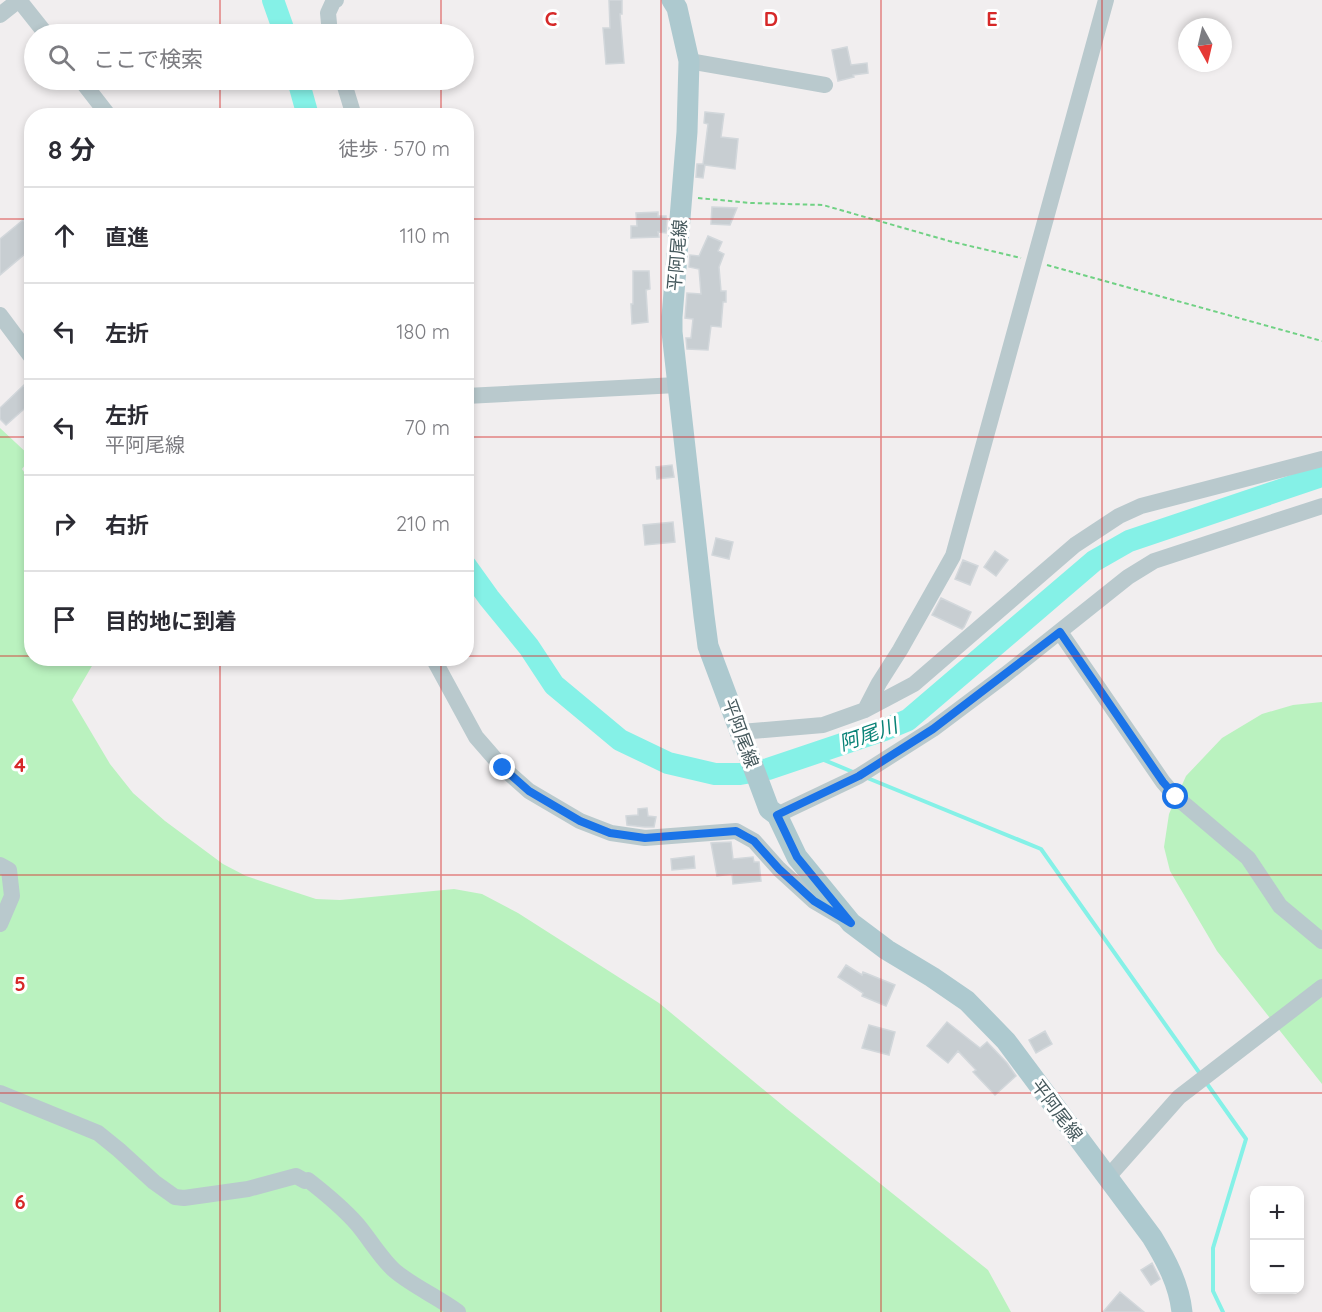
<!DOCTYPE html>
<html lang="ja">
<head>
<meta charset="utf-8">
<style>
	body { margin:0; font-family:Quicksand,"Noto Sans JP",sans-serif; background:#f7f7f7; color:#2b2b33 }
	.controls { position:absolute; right:18px; bottom:18px; display:grid; overflow:hidden; border-radius:12px; box-shadow:0 3px 9px #0003 }
	.controls button { width:54px; height:54px; display:grid; place-items:center; padding:0; border:0; border-bottom:2px solid #e1e1e2; background:#fff; color:#2b2b33; font:30px sans-serif }
	.compass { position:absolute; left:1178px; top:18px; width:54px; height:54px; border-radius:50%; background:#fff; box-shadow:0 3px 9px #0003; rotate:172deg }
	.stop { position:absolute; width:18px; height:18px; margin:-14px; border:4px solid #1a73e8; border-radius:50%; background:#fff }
	.stop.end { background:#1a73e8; border-color:#fff; box-shadow:0 2px 6px #0008 }
	.list { margin:0; padding:0; list-style:none }
	h2 { display:flex; justify-content:space-between; align-items:center; height:78px; margin:0; padding:0 24px; font-size:26px }
	h2 small { font-size:20px; font-weight:400; color:#7c7c81 }
	.list li { display:grid; grid-template-columns:39px 1fr auto; gap:18px; align-items:center; box-sizing:border-box; height:96px; padding:0 24px; border-top:2px solid #e1e1e2 }
	.list b { display:block; font-size:22px; white-space:nowrap }
	.list p { margin:0; font-size:20px; white-space:nowrap; color:#7c7c81 }
	.list em { font-size:20px; font-style:normal; color:#7c7c81 }
	.icon { flex:none; width:33px; height:33px; fill:none; stroke:currentColor; stroke-width:2; stroke-linecap:round; stroke-linejoin:round }
	.map { position:relative; flex:none; width:1322px; height:1312px; overflow:hidden }
	.search { position:absolute; background:#fff; box-shadow:0 3px 9px #0003; left:24px; top:24px; width:450px; height:66px; display:flex; align-items:center; gap:15px; box-sizing:border-box; padding:0 21px; border-radius:33px; color:#7c7c81; font-size:22px }
	.panel { position:absolute; background:#fff; box-shadow:0 3px 9px #0003; left:24px; top:108px; width:450px; height:558px; border-radius:24px }
	.map>svg:first-child { display:block }
	.green { fill:#baf2bf }
	.lines { fill:none; stroke-linecap:round; stroke-linejoin:round }
	.stream { stroke:#85f1e7; stroke-width:4 }
	.river { stroke:#85f1e7; stroke-width:22 }
	.building { fill:#c8ced2; stroke:#d2d7db; stroke-width:1.5 }
	.path { stroke:#70d184; stroke-width:2; stroke-dasharray:4.5 3; stroke-linecap:butt }
	.minor { stroke:#b9c9cd; stroke-width:16 }
	.major { stroke:#adc9cf; stroke-width:21 }
	.route { stroke:#1a73e8; stroke-width:8 }
	.grid { fill:none; stroke:#d62828; stroke-width:1.5; stroke-opacity:0.55 }
	.labels { text-anchor:middle; dominant-baseline:central; stroke-width:6; stroke-linejoin:round; paint-order:stroke }
	.street-label { font-size:18px; fill:#46595d; stroke:#fff }
	.water-label { font-size:20px; font-style:italic; fill:#088276; stroke:#fff }
	.grid-label { font-size:20px; text-anchor:middle; font-weight:bold; fill:#d62828; stroke:#fff; stroke-width:6; stroke-linejoin:round; paint-order:stroke }
</style>
</head>
<body>
<div class="map">
<svg width="1322" height="1312" viewBox="0 0 1322 1312">
	<rect width="100%" height="100%" fill="#f1eeef"/>
	<path class="green" d="M0 428 31 457 22 469 31 482 32 658 96 659 72 700 110 764 133 793 165 821 223 864 246 876 316 899 340 900 454 889 482 894 518 913 659 1003 787 1109 988 1270 1011 1312H0Z
		M1322 702V1084L1217 951 1170 871 1164 847 1169 814 1186 776 1222 738 1262 714 1293 705Z"/>
	<g class="lines">
		<path class="stream" d="M812 755 853 772
			M865 777 1041 849 1201 1075
			M1205 1081 1246 1139 1213 1248V1291L1223 1312"/>
		<path class="river" d="M273 0 285 34
			M298 80 308 116
			M466 566 489 598 529 647 554 685 620 740 668 763 715 774H740L768 769 884 730 908 720 1094 561 1129 541 1322 476"/>
	</g>
	<path class="building" d="M609 0H622V14H620L624 63 606 64 603 28H610Z
		M847 47 851 65 867 63 868 73 853 75 854 77 838 81 832 50Z
		M705 112 724 114 721 137 738 139 735 169 705 165 703 178 696 177 697 164H703L708 124 704 123Z
		M712 207 737 208 730 225 711 224Z
		M658 212V216H666V218L667 219 666 233 658 232 659 237 631 238V226H637L636 213Z
		M23 220 32 230V248L0 275V239Z
		M708 236 722 242 718 251 724 254 719 267 721 291H726V302H723L721 327 711 326 708 350 687 349 686 338H691L693 319 685 318 687 293 701 294 699 269 689 267 690 255 699 256Z
		M633 271H649L650 289 646 290 648 322 632 324 631 304H633Z
		M24 385 32 393V402L6 425 0 419V408Z
		M672 465 674 477 657 479 656 467Z
		M673 522 675 542 645 545 643 525Z
		M716 538 733 542 729 559 712 555Z
		M995 551 1008 560 996 576 984 567Z
		M963 560 978 566 970 585 955 579Z
		M941 598 971 612 964 627 962 629 932 615Z
		M647 808 648 816 656 817 654 827H645L627 825 626 816 638 815V809Z
		M731 842 733 859 753 857 754 862H759L761 881 733 884 732 874 717 876 711 843Z
		M694 856 695 868 672 870 671 859Z
		M846 965 862 975 863 972 895 985 886 1006 862 996 863 993 838 977Z
		M947 1022 980 1048 987 1042 1007 1063 1016 1076 995 1095 973 1072 976 1070 958 1051 948 1063 927 1046Z
		M869 1025 895 1032 889 1055 862 1048Z
		M1045 1031 1052 1044 1036 1053 1029 1040Z
		M1152 1263 1160 1279 1151 1285 1141 1270Z
		M1120 1292 1144 1312H1103Z"/>
	<g class="lines">
		<path class="path" d="M698 198 751 203 823 205 949 241 1021 258
			M1047 265 1322 341"/>
		<path class="minor" d="M19 0 46 34
			M0 15 19 0
			M330 34 328 13 334 0H336
			M689 61 825 85
			M81 80 109 116
			M343 80 354 116
			M0 315 32 358
			M466 396 677 385
			M1060 632 1163 782 1176 797 1248 858 1280 906 1322 941
			M433 658 476 737 503 768 529 791 580 821 611 833 645 838 736 831 754 841 779 869 814 901 843 918
			M865 710 879 683 900 650 953 556 1106 0
			M741 732 823 725 865 710 914 684 1075 545 1119 516 1141 506 1322 459
			M777 815 859 776 933 729 1005 675 1128 577 1154 561 1322 506
			M0 865 9 870 12 896 0 924
			M0 1093 98 1133 119 1150 154 1182 175 1197 184 1198 248 1189 296 1176 305 1181 308 1180C326 1194 342 1207 357 1224 369 1238 382 1260 395 1271 414 1287 438 1297 458 1312
			M1108 1177 1179 1097 1322 987"/>
		<path class="major" d="M672 0 677 8 689 61 687 132 672 317V332L704 616 708 646 769 809 777 815 797 857 851 923 887 950 932 977 967 1001 1006 1041 1152 1237C1166 1260 1179 1284 1182 1312"/>
	</g>
	<g class="lines">
		<path class="route" d="M503 768 529 791 580 821 610 833 645 838 736 831 754 841 779 869 814 901 851 923 797 857 777 815 859 776 933 729 1060 632 1163 782 1176 797"/>
	</g>
	<path class="grid" d="M220 0V34M441 0V34M661 0V1312M881 0V1312M1102 0V1312M220 80V116M441 80V116M0 219H32M466 219H1322M0 437H32M466 437H1322M0 656H32M466 656H1322M220 658V1312M441 658V1312M0 875H1322M0 1093H1322"/>
	<g class="labels">
		<g class="street-label">
			<text transform="translate(677 255) rotate(-85)">平阿尾線</text>
			<text transform="translate(741 733) rotate(70)">平阿尾線</text>
			<text transform="translate(1057 1110) rotate(53)">平阿尾線</text>
		</g>
		<g class="water-label">
			<text transform="translate(868 734) rotate(-19)">阿尾川</text>
		</g>
	</g>
	<g class="grid-label">
		<text x="551" y="26">C</text>
		<text x="771" y="26">D</text>
		<text x="992" y="26">E</text>
		<text x="20" y="772">4</text>
		<text x="20" y="991">5</text>
		<text x="20" y="1209">6</text>
	</g>
</svg>
<div class="controls">
<button>+</button>
<button>−</button>
</div>
<svg class="compass" viewBox="-18 -18 36 36"><path d="M0-13l5 13h-10z" fill="#e53935"/><path d="M0 13l5-13h-10z" fill="#7c7c81"/></svg>
<div class="stop" style="left:1176px;top:797px"></div>
<div class="stop end" style="left:503px;top:768px"></div>
<div class="search"><svg class="icon" aria-label="search" viewBox="0 0 24 24"><circle cx="10" cy="10" r="6"/><path d="M15 15l6 6"/></svg>ここで検索</div>
<section class="panel">
<h2>8 分<small>徒歩 · 570 m</small></h2>
<ul class="list">
<li><svg class="icon" aria-label="ahead" viewBox="0 0 24 24"><path d="M12 20V5M6 11l6-6 6 6"/></svg><div><b>直進</b></div><em>110 m</em></li>
<li><svg class="icon" aria-label="left" viewBox="0 0 24 24"><path d="M17 20v-9H6M10 6l-5 5 5 5"/></svg><div><b>左折</b></div><em>180 m</em></li>
<li><svg class="icon" aria-label="left" viewBox="0 0 24 24"><path d="M17 20v-9H6M10 6l-5 5 5 5"/></svg><div><b>左折</b><p>平阿尾線</p></div><em>70 m</em></li>
<li><svg class="icon" aria-label="right" viewBox="0 0 24 24"><path d="M7 20v-9h11M14 6l5 5-5 5"/></svg><div><b>右折</b></div><em>210 m</em></li>
<li><svg class="icon" aria-label="arrive" viewBox="0 0 24 24"><path d="M6 21V4h12l-3 4 3 4H6"/></svg><div><b>目的地に到着</b></div></li>
</ul>
</section>
</div>
</body>
</html>
